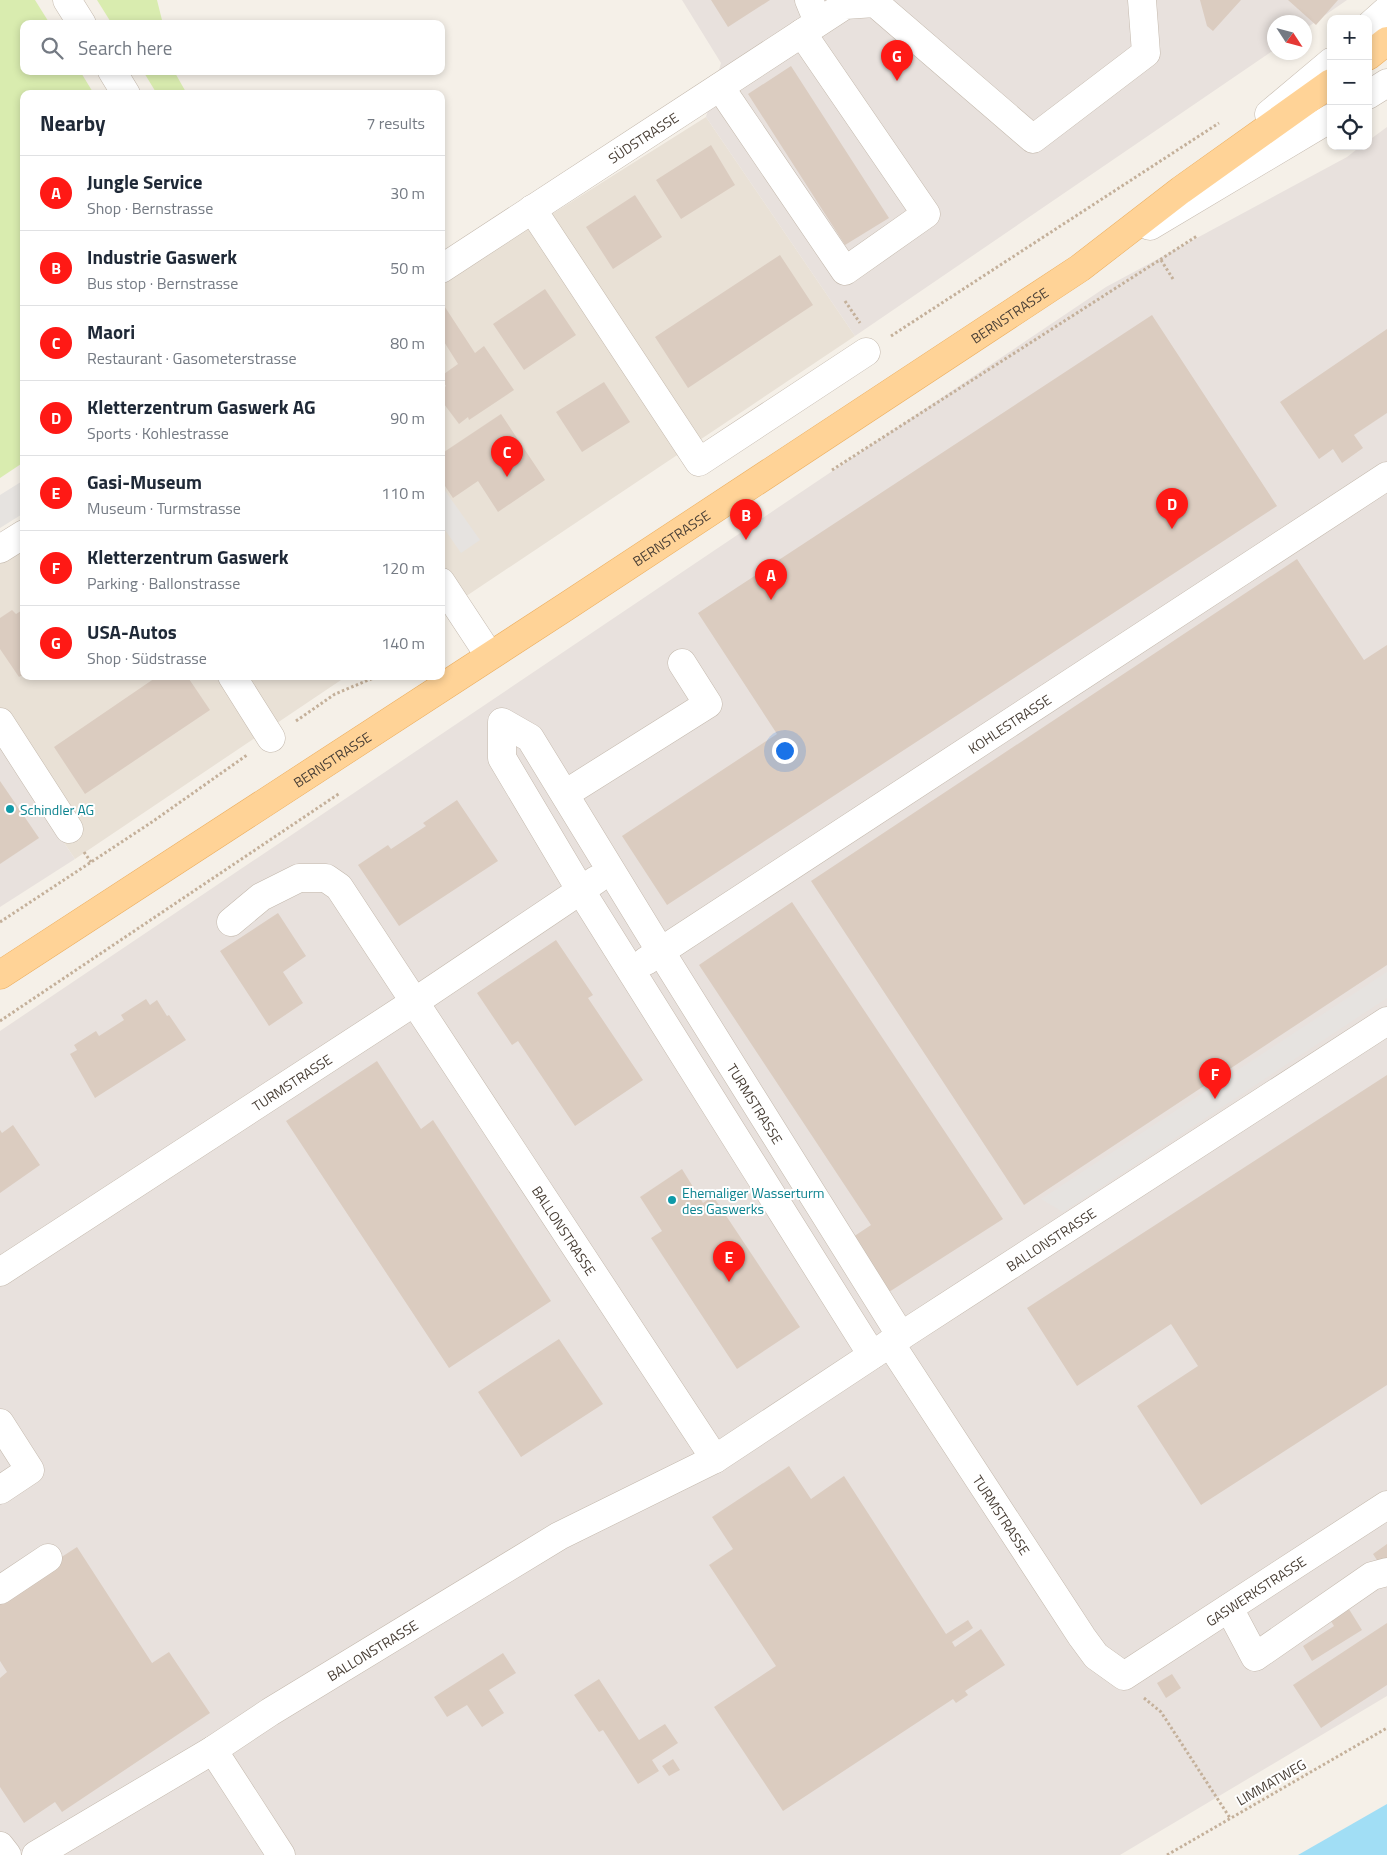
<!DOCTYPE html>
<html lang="en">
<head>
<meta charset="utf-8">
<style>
	body { margin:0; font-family:"Titillium Web",sans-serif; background:#f2f2f3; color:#1f2937 }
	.controls { position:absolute; right:15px; top:15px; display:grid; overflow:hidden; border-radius:10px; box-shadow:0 2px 8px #0003 }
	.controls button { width:45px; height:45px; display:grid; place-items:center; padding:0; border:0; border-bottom:1px solid #e0e1e3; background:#fff; color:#1f2937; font:25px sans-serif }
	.compass { position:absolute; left:1267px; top:15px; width:45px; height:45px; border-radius:50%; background:#fff; box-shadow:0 2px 8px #0003; rotate:126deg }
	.you { position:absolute; left:784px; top:750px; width:18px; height:18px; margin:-12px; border:4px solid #fff; border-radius:50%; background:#1a73e8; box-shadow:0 0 0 8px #1a73e833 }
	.badge { display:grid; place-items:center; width:32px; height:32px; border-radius:50%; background:#ff1915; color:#fff; font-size:16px; font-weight:700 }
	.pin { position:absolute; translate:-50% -41px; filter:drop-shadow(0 1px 2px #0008) }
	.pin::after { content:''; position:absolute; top:26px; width:18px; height:15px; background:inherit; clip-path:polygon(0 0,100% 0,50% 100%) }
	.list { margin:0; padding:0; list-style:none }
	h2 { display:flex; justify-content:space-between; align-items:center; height:65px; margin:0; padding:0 20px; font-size:21px }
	h2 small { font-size:16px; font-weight:400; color:#747a83 }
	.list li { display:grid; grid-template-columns:32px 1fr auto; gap:15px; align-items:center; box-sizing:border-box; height:75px; padding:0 20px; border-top:1px solid #e0e1e3 }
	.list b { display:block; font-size:19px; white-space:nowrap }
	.list p { margin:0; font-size:16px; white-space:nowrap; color:#747a83 }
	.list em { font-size:16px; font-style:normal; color:#747a83 }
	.icon { flex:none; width:28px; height:28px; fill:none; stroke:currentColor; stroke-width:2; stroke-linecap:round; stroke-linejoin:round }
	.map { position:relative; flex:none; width:1387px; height:1855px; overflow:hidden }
	.search { position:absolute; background:#fff; box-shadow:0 2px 8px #0003; left:20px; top:20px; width:425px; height:55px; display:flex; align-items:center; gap:12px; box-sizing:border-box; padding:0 18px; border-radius:10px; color:#747a83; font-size:19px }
	.panel { position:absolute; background:#fff; box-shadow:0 2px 8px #0003; left:20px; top:90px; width:425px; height:590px; border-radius:10px }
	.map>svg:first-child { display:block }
	.residential { fill:#e9e1d6 }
	.industrial { fill:#e8e1dd }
	.green { fill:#d9ecaf }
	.parking { fill:#e6e3e0 }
	.water { fill:#a1def5 }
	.building { fill:#dbccc0 }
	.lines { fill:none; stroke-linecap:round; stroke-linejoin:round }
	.minor-casing { stroke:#c4b9ad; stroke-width:29 }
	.major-casing { stroke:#ecaf60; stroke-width:29 }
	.path { stroke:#c4b09a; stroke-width:3; stroke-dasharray:2.5 2.5; stroke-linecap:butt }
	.minor { stroke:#fff; stroke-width:28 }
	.major { stroke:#ffd397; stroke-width:28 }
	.culture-dot { fill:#0f9aa8; stroke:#fff; stroke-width:2 }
	.labels { text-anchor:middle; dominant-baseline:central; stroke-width:4; stroke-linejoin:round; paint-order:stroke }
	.street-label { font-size:14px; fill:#493f36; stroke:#fff }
	.culture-label { font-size:14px; fill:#0d838f; stroke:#fff; text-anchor:start }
</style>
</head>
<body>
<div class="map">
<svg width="1387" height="1855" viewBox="0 0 1387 1855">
	<rect width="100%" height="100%" fill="#f5f0e8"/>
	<path class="residential" d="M706 117 855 336 441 613V284Z
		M24 547V676H347L75 859 0 748V562Z"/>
	<path class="industrial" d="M682 0H1347L1305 29 1304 22H1274V50L855 336 706 117 721 63Z
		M1387 127V1696L1120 1855H0V1031L1106 287 1347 157 1361 146H1368V141Z
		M0 748 75 859 0 907Z"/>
	<path class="green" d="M0 0H35L50 24H24V71H80L94 94H24V462L0 478Z
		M97 0H157L163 24H112Z
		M143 71H174L187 94H157Z"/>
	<path class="parking" d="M24 480V513L0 528V495Z
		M441 485 480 540 461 553 441 524Z
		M1387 972V998L1063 1212 1041 1199Z"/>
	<path class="water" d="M1387 1804V1855H1298Z"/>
	<path class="building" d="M711 0H770L728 27Z
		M1200 0H1241L1213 31 1207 26Z
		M1288 0H1338L1316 25Z
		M791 66 889 218 845 245 748 94Z
		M711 145 735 185 681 219 656 180Z
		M635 195 662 237 613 269 586 227Z
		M780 255 813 305 688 388 655 337Z
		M545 289 576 335 524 370 493 324Z
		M441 301 475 353 484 346 514 390 469 420 468 417 459 424 441 400V390L446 386 441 379V376L458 364 441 337Z
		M1152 315 1277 506 667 905 622 836 777 734 698 613Z
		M1387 329V413L1354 435 1363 448 1342 463 1333 449 1319 459 1280 402Z
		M604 382 630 422 582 452 556 412Z
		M501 414 545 480 498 512 478 481 453 498 441 480V454Z
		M1297 559 1364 660 1387 645V965L1024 1205 811 881Z
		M24 609V674L19 677 0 649V618L12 610 16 614Z
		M158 676H187L210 710 85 794 54 747Z
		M0 781 39 838 0 864Z
		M457 800 498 861 399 926 358 865 388 845 391 849 426 826 423 823Z
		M792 902 1003 1219 889 1292 853 1237 871 1225 699 965Z
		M278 913 306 956 283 972 303 1003 269 1026 220 951Z
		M556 940 593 995 588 998 643 1080 575 1126 518 1041 512 1045 477 993Z
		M146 999 150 1005 157 1000 167 1016 169 1015 186 1040 95 1098 70 1054 77 1050 74 1045 96 1031 99 1036 124 1020 121 1015Z
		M377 1061 421 1129 433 1120 551 1301 449 1368 286 1121Z
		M1387 1075V1385L1201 1505 1137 1406 1198 1366 1171 1324 1077 1386 1027 1308Z
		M13 1125 40 1165 0 1193V1130L2 1133Z
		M682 1169 703 1203 713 1196 800 1327 737 1369 651 1238 662 1231 640 1197Z
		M559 1339 603 1404 521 1457 478 1392Z
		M789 1466 811 1499 844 1476 946 1634 968 1620 973 1628 952 1642 955 1647 981 1629 1005 1665 965 1691 968 1695 956 1703 953 1699 783 1811 714 1707 776 1666 709 1565 733 1549 712 1517Z
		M1387 1544V1565L1382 1568 1373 1554Z
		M77 1547 152 1663 169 1652 210 1713 62 1812 55 1802 24 1823 0 1787V1678L7 1672 0 1661V1597Z
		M1347 1606 1362 1630 1312 1661 1303 1646 1334 1626 1329 1618Z
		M1387 1623V1685L1321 1728 1293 1685Z
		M503 1653 516 1673 489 1690 504 1713 482 1727 467 1705 447 1717 434 1697Z
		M1172 1674 1181 1688 1166 1698 1157 1683Z
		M599 1679 639 1740 665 1724 678 1743 652 1760 659 1771 638 1784 603 1730 599 1732 574 1695Z
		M673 1759 680 1770 669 1776 662 1766Z"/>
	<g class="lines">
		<defs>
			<g id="minor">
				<path d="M67 0 82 24"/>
				<path d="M809 0 818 22"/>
				<path d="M1368 27 1387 10"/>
				<path d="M112 71 126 94"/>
				<path d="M720 87 845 271 926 214 802 33"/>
				<path d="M1368 95 1387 83"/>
				<path d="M1269 114 1331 62"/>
				<path d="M532 209 699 462 866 352"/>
				<path d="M1150 226 1331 118"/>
				<path id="s1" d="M441 269 845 5 875 3 1033 139 1146 53 1142 0"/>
				<path d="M0 549 24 534"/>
				<path d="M441 582 489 655"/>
				<path d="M232 676 271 738"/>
				<path d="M0 722 69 829"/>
				<path d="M565 794 708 704 682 663"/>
				<path id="s2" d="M231 922 261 897 299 878H326L339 887 715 1459"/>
				<path id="s3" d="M646 961 1387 476"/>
				<path id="s4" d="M0 1272 416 1001 596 880"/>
				<path id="s5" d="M890 1343 1082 1637 1096 1656 1124 1676 1387 1505"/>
				<path id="s6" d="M872 1355 581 891 502 758V722L530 738 661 952 901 1336"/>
				<path d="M0 1423 30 1470 0 1490"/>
				<path d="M0 1590 48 1558"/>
				<path d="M1229 1608 1255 1657 1372 1576 1387 1572"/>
				<path d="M213 1750 281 1855"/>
				<path d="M0 1846 7 1855"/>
				<path id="s7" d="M36 1855 213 1750 270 1712 559 1536 715 1459 901 1336 1387 1021"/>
			</g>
			<g id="major">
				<path d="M1368 56 1387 41"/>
				<path id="s8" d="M0 975 567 606 1080 268 1181 190 1331 83"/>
			</g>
		</defs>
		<use href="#minor" class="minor-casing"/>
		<use href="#major" class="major-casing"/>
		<path class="path" d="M1161 260 1173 279
			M845 301 860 323
			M891 336 1219 123
			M832 470 1197 236
			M296 721 335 694 378 676
			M84 852 91 862
			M0 922 152 822 247 755
			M0 1021 340 793
			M1144 1698 1161 1712 1230 1818
			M1167 1855 1387 1728"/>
		<use href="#minor" class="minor"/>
		<use href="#major" class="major"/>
	</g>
	<g class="culture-dot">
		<circle cx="10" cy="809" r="5"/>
		<circle cx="672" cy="1200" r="5"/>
	</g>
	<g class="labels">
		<g class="street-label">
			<text stroke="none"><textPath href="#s1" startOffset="241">SÜDSTRASSE</textPath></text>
			<text stroke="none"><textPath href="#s8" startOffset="1206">BERNSTRASSE</textPath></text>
			<text stroke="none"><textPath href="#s8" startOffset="801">BERNSTRASSE</textPath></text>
			<text stroke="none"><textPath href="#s3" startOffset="434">KOHLESTRASSE</textPath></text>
			<text stroke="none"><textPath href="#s8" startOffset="396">BERNSTRASSE</textPath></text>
			<text stroke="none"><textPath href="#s4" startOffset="348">TURMSTRASSE</textPath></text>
			<text stroke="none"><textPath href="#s6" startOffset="1200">TURMSTRASSE</textPath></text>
			<text stroke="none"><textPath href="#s2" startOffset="535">BALLONSTRASSE</textPath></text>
			<text stroke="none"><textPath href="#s7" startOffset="1188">BALLONSTRASSE</textPath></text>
			<text stroke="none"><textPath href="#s5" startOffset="205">TURMSTRASSE</textPath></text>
			<text stroke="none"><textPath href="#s5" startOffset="566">GASWERKSTRASSE</textPath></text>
			<text stroke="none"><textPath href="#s7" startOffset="394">BALLONSTRASSE</textPath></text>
			<text transform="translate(1271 1782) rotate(-30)">LIMMATWEG</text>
		</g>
		<g class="culture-label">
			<text x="20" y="809">Schindler AG</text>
			<text x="682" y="1192">Ehemaliger Wasserturm<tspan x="682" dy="16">des Gaswerks</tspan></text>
		</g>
	</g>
</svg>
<div class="controls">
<button>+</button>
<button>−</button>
<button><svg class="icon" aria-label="locate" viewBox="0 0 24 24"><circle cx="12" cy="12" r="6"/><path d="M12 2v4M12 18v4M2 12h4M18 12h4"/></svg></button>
</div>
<svg class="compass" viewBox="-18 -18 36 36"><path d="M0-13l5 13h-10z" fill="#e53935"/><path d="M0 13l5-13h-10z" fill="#747a83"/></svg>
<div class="you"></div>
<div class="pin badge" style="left:771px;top:600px">A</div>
<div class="pin badge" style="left:746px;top:540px">B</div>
<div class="pin badge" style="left:507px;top:477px">C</div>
<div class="pin badge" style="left:1172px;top:529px">D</div>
<div class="pin badge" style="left:729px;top:1282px">E</div>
<div class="pin badge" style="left:1215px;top:1099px">F</div>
<div class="pin badge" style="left:897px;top:81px">G</div>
<div class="search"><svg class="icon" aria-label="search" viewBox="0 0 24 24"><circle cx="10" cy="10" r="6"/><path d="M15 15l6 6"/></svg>Search here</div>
<section class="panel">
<h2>Nearby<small>7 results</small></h2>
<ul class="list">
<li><span class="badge">A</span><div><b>Jungle Service</b><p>Shop · Bernstrasse</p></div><em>30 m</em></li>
<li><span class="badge">B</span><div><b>Industrie Gaswerk</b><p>Bus stop · Bernstrasse</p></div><em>50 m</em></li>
<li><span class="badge">C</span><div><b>Maori</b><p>Restaurant · Gasometerstrasse</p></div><em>80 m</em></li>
<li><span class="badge">D</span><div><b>Kletterzentrum Gaswerk AG</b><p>Sports · Kohlestrasse</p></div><em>90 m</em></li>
<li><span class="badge">E</span><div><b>Gasi-Museum</b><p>Museum · Turmstrasse</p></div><em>110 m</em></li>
<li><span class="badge">F</span><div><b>Kletterzentrum Gaswerk</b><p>Parking · Ballonstrasse</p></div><em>120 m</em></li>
<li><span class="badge">G</span><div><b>USA-Autos</b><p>Shop · Südstrasse</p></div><em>140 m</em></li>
</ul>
</section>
</div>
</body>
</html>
